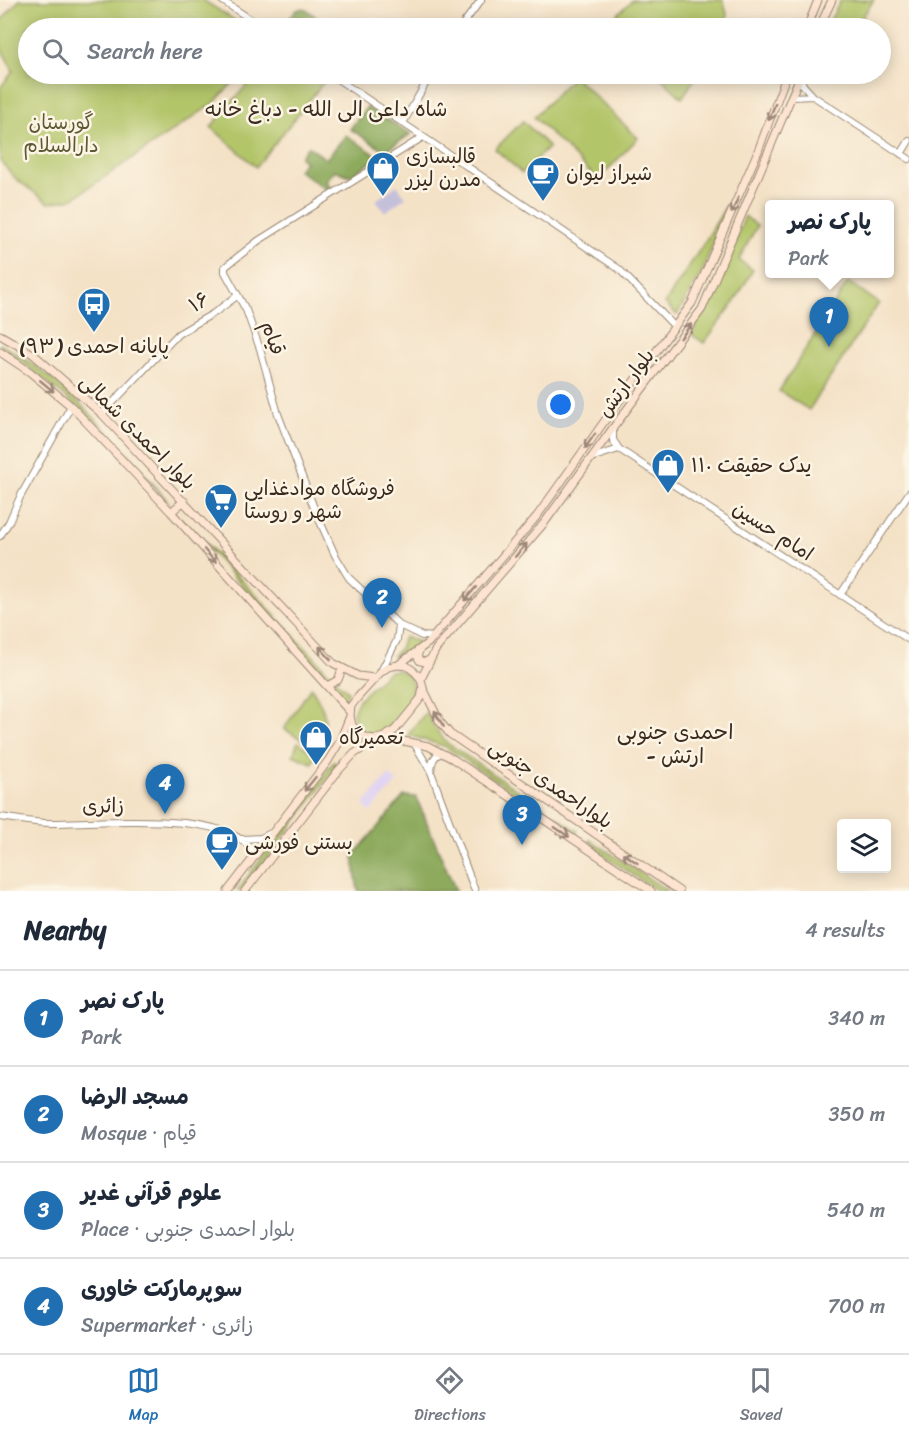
<!DOCTYPE html>
<html lang="en">
<head>
<meta charset="utf-8">
<style>
	body { margin:0; font-family:Sriracha,"Playpen Sans Arabic",sans-serif; background:#f2f2f3; color:#1f2937 }
	.controls { position:absolute; right:18px; bottom:18px; display:grid; overflow:hidden; border-radius:6px; box-shadow:0 3px 15px #0003 }
	.controls button { width:54px; height:54px; display:grid; place-items:center; padding:0; border:0; border-bottom:2px solid #e0e1e3; background:#fff; color:#1f2937; font:30px sans-serif }
	.you { position:absolute; left:561px; top:405px; width:21px; height:21px; margin:-15px; border:4px solid #fff; border-radius:50%; background:#1a73e8; box-shadow:0 0 0 9px #1a73e833 }
	.badge { display:grid; place-items:center; width:39px; height:39px; border-radius:50%; background:#1f6fb2; color:#fff; font-size:20px; font-weight:700 }
	.pin { position:absolute; translate:-50% -50px; filter:drop-shadow(0 2px 3px #0008) }
	.pin::after { content:''; position:absolute; top:32px; width:21px; height:18px; background:inherit; clip-path:polygon(0 0,100% 0,50% 100%) }
	.popup { position:absolute; left:765px; top:200px; width:129px; height:78px; box-sizing:border-box; display:grid; place-content:center; border-radius:6px; background:#fff; filter:drop-shadow(0 2px 4px #0005); font-size:20px; white-space:nowrap; color:#747a83 }
	.popup b { font-size:22px; color:#1f2937 }
	.popup::after { content:''; position:absolute; left:50%; top:100%; margin-left:-12px; border:12px solid transparent; border-top-color:#fff }
	.list { margin:0; padding:0; list-style:none }
	h2 { display:flex; justify-content:space-between; align-items:center; height:78px; margin:0; padding:0 24px; font-size:26px }
	h2 small { font-size:20px; font-weight:400; color:#747a83 }
	.list li { display:grid; grid-template-columns:39px 1fr auto; gap:18px; align-items:center; box-sizing:border-box; height:96px; padding:0 24px; border-top:2px solid #e0e1e3 }
	.list b { display:block; font-size:22px; white-space:nowrap }
	.list p { margin:0; font-size:20px; white-space:nowrap; color:#747a83 }
	.list em { font-size:20px; font-style:normal; color:#747a83 }
	.icon { flex:none; width:33px; height:33px; fill:none; stroke:currentColor; stroke-width:2; stroke-linecap:round; stroke-linejoin:round }
	.map { position:relative; flex:none; width:909px; height:891px; overflow:hidden }
	.search { position:absolute; background:#fff; box-shadow:0 3px 15px #0003; left:18px; right:18px; top:18px; height:66px; display:flex; align-items:center; gap:15px; box-sizing:border-box; padding:0 21px; border-radius:33px; color:#747a83; font-size:22px }
	.sheet { height:462px; background:#fff }
	nav { display:flex; justify-content:space-around; align-items:center; box-sizing:border-box; height:84px; border-top:2px solid #e0e1e3; background:#fff; font-size:16px; color:#747a83 }
	nav a { display:grid; justify-items:center; gap:3px }
	nav .on { color:#1f6fb2 }
	.map>svg:first-child { display:block }
	.built { fill:#e1d4f3 }
	.industrial { fill:#c5c0da }
	.green { fill:#b2c569; stroke:#767844; stroke-width:1.5 }
	.forest { fill:#8daa5d; stroke:#646a3e; stroke-width:1.5 }
	.lines { fill:none; stroke-linecap:round; stroke-linejoin:round }
	.tertiary-casing { stroke:#988672; stroke-width:8 }
	.secondary-casing { stroke:#988672; stroke-width:9 }
	.tertiary { stroke:#fff; stroke-width:6 }
	.secondary { stroke:#fde4d1; stroke-width:7 }
	.oneway { stroke:#9c8778 }
	.labels { text-anchor:middle; dominant-baseline:central; stroke-width:5; stroke-linejoin:round; paint-order:stroke }
	.park-label { font-size:20px; fill:#5f5834; stroke:#fcf5e5 }
	.poi-label { font-size:20px; fill:#3b2a1e; stroke:#fcf5e5; text-anchor:start }
	.street-label { font-size:20px; fill:#3b2a1e; stroke:#fcf5e5 }
	.neighbourhood-label { font-size:21px; fill:#3b2a1e; stroke:#fcf5e5 }
</style>
</head>
<body>
<div class="map">
<svg width="909" height="891" viewBox="0 0 909 891">
	<rect width="100%" height="100%" fill="#fcf5e5"/>
	<filter id="ink" filterUnits="userSpaceOnUse"><feTurbulence type="fractalNoise" baseFrequency=".0167" numOctaves="2"/><feDisplacementMap in="SourceGraphic" scale="12" xChannelSelector="R" yChannelSelector="G"/><feConvolveMatrix kernelMatrix="1 2 1 2 8 2 1 2 1" color-interpolation-filters="sRGB"/></filter>
	<filter id="wash" filterUnits="userSpaceOnUse"><feTurbulence type="fractalNoise" baseFrequency=".008" numOctaves="4" result="noise"/><feDisplacementMap in="SourceGraphic" scale="24" xChannelSelector="R" yChannelSelector="G"/><feGaussianBlur stdDeviation="1.35" result="paint"/><feColorMatrix in="noise" values="0 0 0 0 0 0 0 0 0 0 0 0 0 0 0 0 0 1.4 0 .05"/><feComposite in="paint" operator="in"/></filter>
	<g filter="url(#wash)">
		<rect width="100%" height="100%" fill="#f4e2c7"/>
		<path class="built" d="M389 775 397 782 370 812 363 805Z"/>
		<path class="industrial" d="M397 185 406 197 385 212 376 200Z"/>
		<path class="green" d="M19 0H203L247 28H28V74H241L214 103 72 199 49 203 17 180 0 161V88L13 71 0 46V22Z
			M632 0H723L727 14V28H613L608 24Z
			M841 0H874L855 28H826Z
			M256 74H312L324 82 256 167 211 127Z
			M657 74H698L682 98Z
			M574 76 638 138 598 180 534 117Z
			M523 121 549 147 522 173 495 149Z
			M726 206 728 207 702 272 677 315 665 303 706 240Z
			M745 216 757 226 739 260 753 270 733 304 704 343 691 334 720 282Z
			M848 282 879 303 809 410 779 391Z
			M0 344C69 381 120 445 170 504L80 409 16 357 0 346Z
			M180 518 225 562 338 683 348 691 344 703 324 675Z
			M404 637 423 643 409 651 392 657 400 648Z
			M399 670 408 676 413 685C412 691 410 698 407 704 401 715 384 735 370 735 363 735 358 729 355 724L353 712 360 698 389 671Z
			M311 687C327 714 329 719 318 749L284 729Z
			M426 712 435 728 447 743 578 831 576 834 444 746 408 735Z
			M298 742 316 755 312 763 293 755Z
			M334 761 337 766 242 891H237Z
			M590 840 668 891H658L610 860 589 842Z"/>
		<path class="forest" d="M302 8 306 9 330 28H281L295 11Z
			M367 107 411 134 385 151 350 129Z
			M346 135 379 157 350 176 335 170 326 181 331 188 327 190 298 170 305 162 300 157 308 146 326 159Z
			M404 796 416 797 456 891H358L353 856Z"/>
	</g>
	<g filter="url(#ink)">
		<g class="lines">
			<defs>
				<path id="tertiary" d="M221 0 264 28
					M460 28 481 0
					M330 74 619 269 675 327
					M800 76 803 85 813 96 909 159
					M791 97 813 96
					M403 123 431 74
					M423 137 258 241 225 267V272L246 310 260 349 278 414 314 508 335 555 349 578 399 625 422 636 434 637
					M901 154 909 141
					M102 414 178 334 214 313 237 296
					M613 428V440L619 449 909 640
					M591 458 619 449
					M0 536 9 522 20 497 71 406
					M840 595 909 493
					M380 673 397 640 399 625
					M414 743 431 772 475 891
					M431 772C431 763 433 756 441 753
					M0 817C18 819 37 824 55 823 96 823 239 808 254 856
					M243 839 261 838 273 832"/>
				<path id="secondary" d="M807 28 818 0
					M819 28 832 0
					M0 335 33 354 102 414 333 663 358 676 375 678
					M0 352 30 372 71 406 171 512 350 712
					M171 512 184 501
					M420 649 417 656 420 661 427 662 430 659
					M398 665 407 666 415 672 421 679 423 688 421 698 395 730 384 737 376 739 367 738 358 733 352 725 350 716 351 706 358 697 380 673 388 667 398 665 428 643 537 516 606 419 692 303 758 151 787 74
					M421 679 436 649 545 522 613 428 702 309 801 74
					M327 686 338 680 342 669
					M423 688 440 722 450 734 679 891
					M384 737 428 746 453 759 651 891
					M228 891 328 761 339 743 350 716
					M245 891 338 771 354 754 376 739"/>
			</defs>
			<use href="#tertiary" class="tertiary-casing"/>
			<use href="#secondary" class="secondary-casing"/>
			<use href="#tertiary" class="tertiary"/>
			<use href="#secondary" class="secondary"/>
		</g>
		<defs><path id="oneway-shaft" d="M-6 0H5M1.5-3L5.5 0L1.5 3" fill="none" stroke-width="1.6" stroke-linecap="round" stroke-linejoin="round" transform="scale(1.5)"/></defs>
		<g class="oneway">
			<use href="#oneway-shaft" transform="translate(772 112) rotate(111)"/>
			<use href="#oneway-shaft" transform="translate(735 205) rotate(113)"/>
			<use href="#oneway-shaft" transform="translate(686 331) rotate(-53)"/>
			<use href="#oneway-shaft" transform="translate(47 386) rotate(40)"/>
			<use href="#oneway-shaft" transform="translate(590 441) rotate(125)"/>
			<use href="#oneway-shaft" transform="translate(521 550) rotate(-49)"/>
			<use href="#oneway-shaft" transform="translate(210 556) rotate(48)"/>
			<use href="#oneway-shaft" transform="translate(470 594) rotate(131)"/>
			<use href="#oneway-shaft" transform="translate(325 653) rotate(-132)"/>
			<use href="#oneway-shaft" transform="translate(439 719) rotate(-122)"/>
			<use href="#oneway-shaft" transform="translate(310 784) rotate(129)"/>
			<use href="#oneway-shaft" transform="translate(562 832) rotate(34)"/>
			<use href="#oneway-shaft" transform="translate(630 858) rotate(-146)"/>
		</g>
	</g>
	<defs>
		<symbol id="shop-pin" viewBox="-11 -11 22 30"><path d="M0 17L-7.5 6A9.5 9.5 0 1 1 7.5 6Z" fill="#1f6fb2" stroke="#fcf5e5"/><path d="M-5-2.5h2.3a2.7 3.5 0 0 1 5.4 0H5L5.5 6h-11ZM-1.5-2.5h3a1.5 2.3 0 0 0-3 0Z" fill="#fff"/></symbol>
		<symbol id="cafe-pin" viewBox="-11 -11 22 30"><path d="M0 17L-7.5 6A9.5 9.5 0 1 1 7.5 6Z" fill="#1f6fb2" stroke="#fcf5e5"/><path d="M-5.5-4.5H6V0H3Q3 3.5 0 3.5H-2.5Q-5.5 3.5-5.5 0ZM3-3.2v2h1.7v-2ZM-6 4.5H4V6H-6Z" fill="#fff"/></symbol>
		<symbol id="bus-pin" viewBox="-11 -11 22 30"><path d="M0 17L-7.5 6A9.5 9.5 0 1 1 7.5 6Z" fill="#1f6fb2" stroke="#fcf5e5"/><path d="M-5-6H5V4H4V6H2V4H-2V6H-4V4H-5ZM-3.5-4V0h7V-4ZM-3.5 1.2v1.5H-2V1.2ZM2 1.2v1.5H3.5V1.2Z" fill="#fff"/></symbol>
		<symbol id="supermarket-pin" viewBox="-11 -11 22 30"><path d="M0 17L-7.5 6A9.5 9.5 0 1 1 7.5 6Z" fill="#1f6fb2" stroke="#fcf5e5"/><path d="M-6-5.5h2.5l.6 2H6L4.5 2H-2.5L-4.4-4H-6ZM-1.5 3.2a1.3 1.3 0 1 0 .1 0ZM3 3.2a1.3 1.3 0 1 0 .1 0Z" fill="#fff"/></symbol>
	</defs>
	<g fill-rule="evenodd">
		<use href="#shop-pin" x="364" y="149" width="38" height="52"/>
		<use href="#cafe-pin" x="524" y="154" width="38" height="52"/>
		<use href="#bus-pin" x="75" y="285" width="38" height="52"/>
		<use href="#shop-pin" x="649" y="446" width="38" height="52"/>
		<use href="#supermarket-pin" x="202" y="481" width="38" height="52"/>
		<use href="#shop-pin" x="297" y="718" width="38" height="52"/>
		<use href="#cafe-pin" x="203" y="823" width="38" height="52"/>
	</g>
	<g class="labels">
		<g class="park-label">
			<text x="61" y="122">گورستان<tspan x="61" dy="23">دارالسلام</tspan></text>
		</g>
		<g class="poi-label">
			<text x="406" y="156">قالبسازی<tspan x="406" dy="23">مدرن لیزر</tspan></text>
			<text x="566" y="173">شیراز لیوان</text>
			<text x="94" y="346" text-anchor="middle">پایانه احمدی (۹۳)</text>
			<text x="691" y="465">یدک حقیقت ۱۱۰</text>
			<text x="244" y="488">فروشگاه موادغذایی<tspan x="244" dy="23">شهر و روستا</tspan></text>
			<text x="339" y="737">تعمیرگاه</text>
			<text x="245" y="842">بستنی فورشی</text>
		</g>
		<g class="street-label">
			<text transform="translate(199 302) rotate(-32)">۱۶</text>
			<text transform="translate(273 338) rotate(71)">قیام</text>
			<text transform="translate(626 383) rotate(-53)">بلوار ارتش</text>
			<text transform="translate(138 432) rotate(45)">بلوار احمدی شمالی</text>
			<text transform="translate(773 531) rotate(33)">امام حسین</text>
			<text transform="translate(551 784) rotate(34)">بلواراحمدی جنوبی</text>
			<text transform="translate(103 806) rotate(-1)">زائری</text>
		</g>
		<g class="neighbourhood-label">
			<text x="326" y="109">شاه داعی الی الله - دباغ خانه</text>
			<text x="675" y="732">احمدی جنوبی<tspan x="675" dy="24">- ارتش</tspan></text>
		</g>
	</g>
</svg>
<div class="controls">
<button><svg class="icon" aria-label="layers" viewBox="0 0 24 24"><path d="M12 4l9 5-9 5-9-5zM3 14l9 5 9-5"/></svg></button>
</div>
<div class="you"></div>
<div class="pin badge" style="left:829px;top:347px">1</div>
<div class="popup"><b>پارک نصر</b>Park</div>
<div class="pin badge" style="left:382px;top:628px">2</div>
<div class="pin badge" style="left:522px;top:845px">3</div>
<div class="pin badge" style="left:165px;top:814px">4</div>
<div class="search"><svg class="icon" aria-label="search" viewBox="0 0 24 24"><circle cx="10" cy="10" r="6"/><path d="M15 15l6 6"/></svg>Search here</div>
</div>
<section class="sheet">
<h2>Nearby<small>4 results</small></h2>
<ul class="list">
<li><span class="badge">1</span><div><b>پارک نصر</b><p>Park</p></div><em>340 m</em></li>
<li><span class="badge">2</span><div><b>مسجد الرضا</b><p>Mosque · قیام</p></div><em>350 m</em></li>
<li><span class="badge">3</span><div><b>علوم قرآنی غدیر</b><p>Place · بلوار احمدی جنوبی</p></div><em>540 m</em></li>
<li><span class="badge">4</span><div><b>سوپرمارکت خاوری</b><p>Supermarket · زائری</p></div><em>700 m</em></li>
</ul>
</section>
<nav>
<a class="on"><svg class="icon" aria-label="map" viewBox="0 0 24 24"><path d="M3 6l6-2 6 2 6-2v14l-6 2-6-2-6 2zM9 4v14M15 6v14"/></svg>Map</a>
<a><svg class="icon" aria-label="directions" viewBox="0 0 24 24"><path d="M12 3l9 9-9 9-9-9zM9 14v-3h6M13 9l2 2-2 2"/></svg>Directions</a>
<a><svg class="icon" aria-label="saved" viewBox="0 0 24 24"><path d="M7 4h10v16l-5-4-5 4z"/></svg>Saved</a>
</nav>
</body>
</html>
